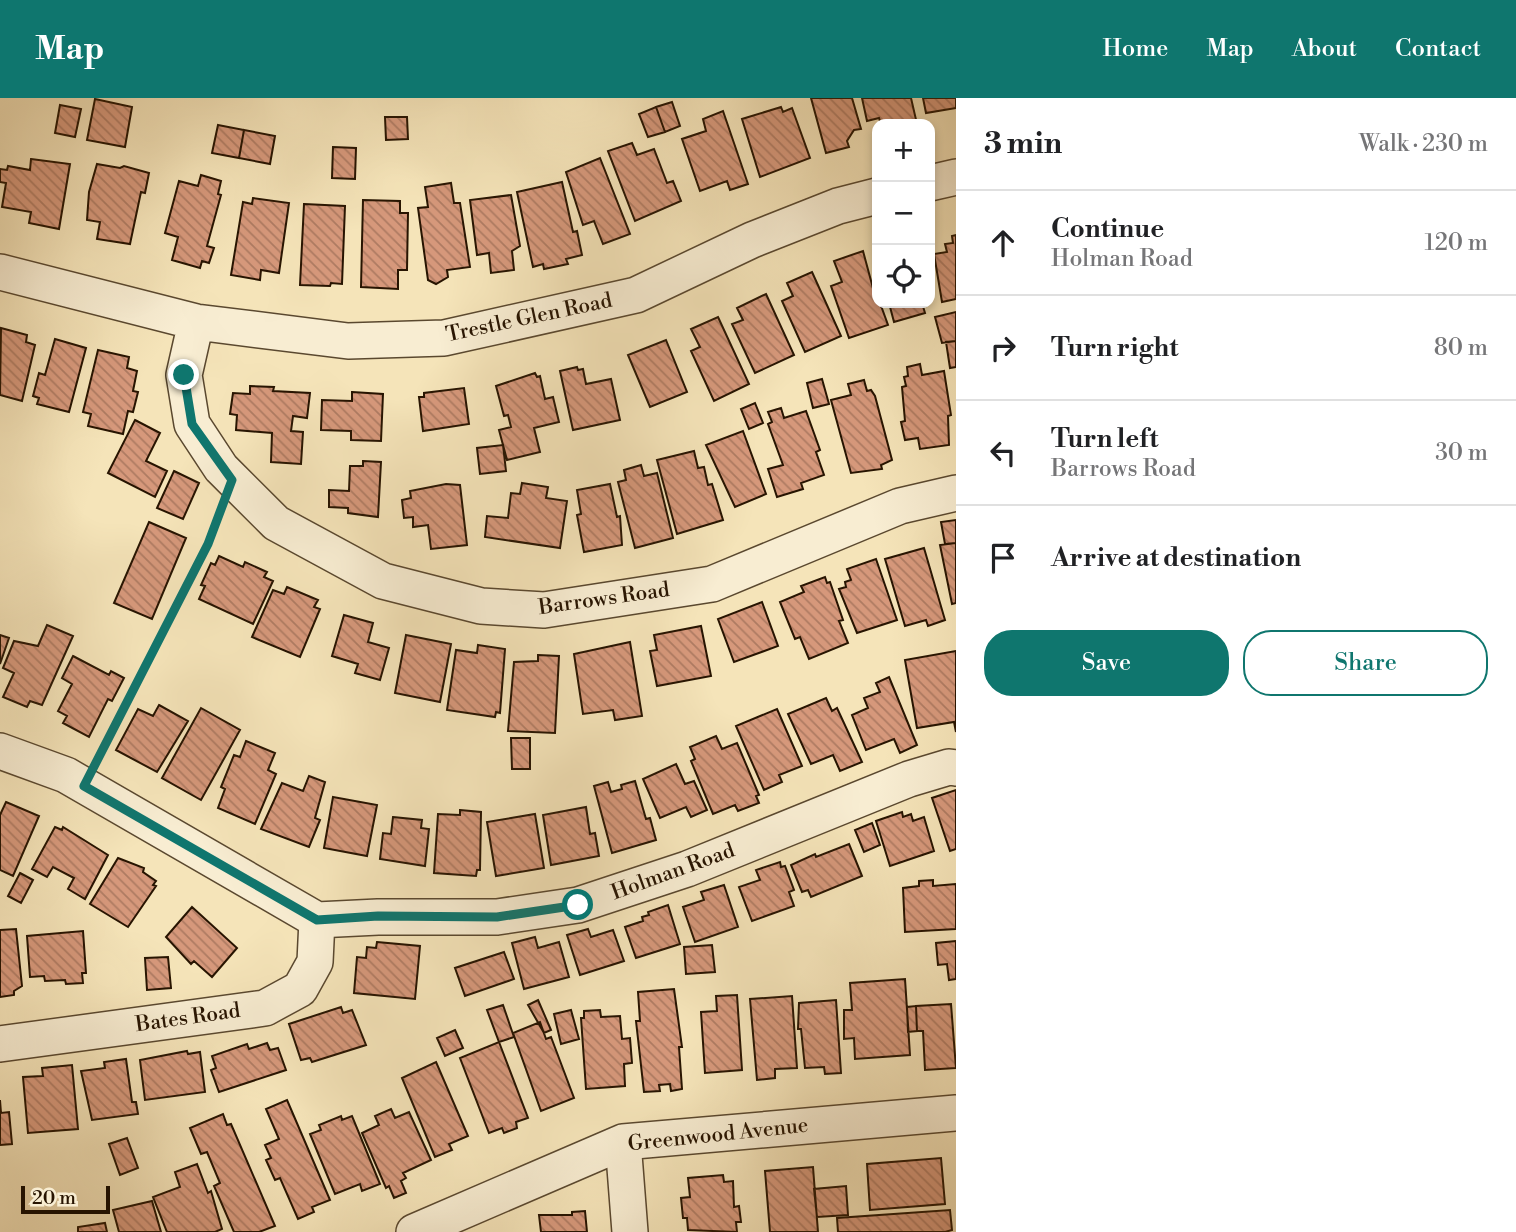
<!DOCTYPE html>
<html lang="en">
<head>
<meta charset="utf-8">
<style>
	body { margin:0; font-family:"Libre Bodoni",serif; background:#f6f6f6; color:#202124 }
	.controls { position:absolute; right:21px; top:21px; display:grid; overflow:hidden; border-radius:14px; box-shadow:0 4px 10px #0003 }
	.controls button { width:63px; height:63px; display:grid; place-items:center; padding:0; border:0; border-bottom:2px solid #e0e0e0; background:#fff; color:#202124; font:35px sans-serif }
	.scale { position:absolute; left:21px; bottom:18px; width:89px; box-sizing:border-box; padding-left:7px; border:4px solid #271401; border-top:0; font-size:19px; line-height:24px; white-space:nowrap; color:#271401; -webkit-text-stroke:5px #f8edd2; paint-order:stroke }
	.stop { position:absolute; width:21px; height:21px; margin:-16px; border:5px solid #0f766e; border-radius:50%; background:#fff }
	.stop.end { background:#0f766e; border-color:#fff; box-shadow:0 2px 7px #0008 }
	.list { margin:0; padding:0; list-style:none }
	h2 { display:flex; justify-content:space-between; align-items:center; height:91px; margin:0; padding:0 28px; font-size:30px }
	h2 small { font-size:23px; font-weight:400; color:#757577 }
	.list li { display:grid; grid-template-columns:46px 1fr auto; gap:21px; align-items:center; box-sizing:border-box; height:105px; padding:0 28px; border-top:2px solid #e0e0e0 }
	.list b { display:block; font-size:26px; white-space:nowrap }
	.list p { margin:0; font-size:23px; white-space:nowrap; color:#757577 }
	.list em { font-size:23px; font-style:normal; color:#757577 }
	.actions { display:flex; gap:14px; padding:21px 28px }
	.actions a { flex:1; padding:16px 0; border:2px solid #0f766e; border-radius:28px; text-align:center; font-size:24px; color:#0f766e }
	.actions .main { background:#0f766e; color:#fff }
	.icon { flex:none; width:38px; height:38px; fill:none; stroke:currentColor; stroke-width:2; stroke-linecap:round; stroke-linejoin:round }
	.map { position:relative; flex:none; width:956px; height:1134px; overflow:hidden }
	header { display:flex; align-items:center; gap:42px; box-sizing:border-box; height:98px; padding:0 35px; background:#0f766e; color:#fff }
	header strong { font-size:33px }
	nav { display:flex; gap:38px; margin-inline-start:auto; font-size:24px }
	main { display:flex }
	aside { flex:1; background:#fff }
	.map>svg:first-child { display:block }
	.building { fill:url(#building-back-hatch); stroke:#271401; stroke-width:2 }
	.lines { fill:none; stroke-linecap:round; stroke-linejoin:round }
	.minor-casing { stroke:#5a482f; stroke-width:38 }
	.path { stroke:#271401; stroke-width:4.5; stroke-dasharray:2 3.5; stroke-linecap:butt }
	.minor { stroke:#f8edd2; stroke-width:35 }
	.route { stroke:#0f766e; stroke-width:9 }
	.labels { text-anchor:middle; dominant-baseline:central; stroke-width:5; stroke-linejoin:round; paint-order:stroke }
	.street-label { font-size:21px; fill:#271401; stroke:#f8edd2 }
</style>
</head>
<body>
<header>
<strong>Map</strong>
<nav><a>Home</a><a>Map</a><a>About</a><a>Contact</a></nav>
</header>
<main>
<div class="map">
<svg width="956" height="1134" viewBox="0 0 956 1134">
	<defs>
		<pattern id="building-back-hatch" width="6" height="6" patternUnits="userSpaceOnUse" patternTransform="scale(1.75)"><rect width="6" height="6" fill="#d6987b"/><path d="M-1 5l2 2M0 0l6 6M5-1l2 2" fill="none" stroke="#ae7b62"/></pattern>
	</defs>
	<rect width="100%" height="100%" fill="#f5e4b9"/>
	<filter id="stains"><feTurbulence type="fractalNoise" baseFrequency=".00286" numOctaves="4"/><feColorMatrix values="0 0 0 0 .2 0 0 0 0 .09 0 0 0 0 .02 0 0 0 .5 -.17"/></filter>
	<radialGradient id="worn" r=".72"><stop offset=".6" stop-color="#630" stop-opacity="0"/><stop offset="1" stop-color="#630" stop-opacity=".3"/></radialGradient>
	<path class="building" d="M811 0H852L861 31 854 32 847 43 849 49 826 55Z
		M862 0H911L917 26H881L879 20 867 23Z
		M923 0H956V10L926 15Z
		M95 1 132 9 125 49 87 42Z
		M672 4 680 28 665 34 656 9Z
		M60 7 81 11 75 39 55 35Z
		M656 9 665 34 648 39 639 16Z
		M781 9 783 14 792 10 810 60 760 79 742 21Z
		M723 13 748 86 730 92 727 83 700 93 682 41 706 33 703 21Z
		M385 19H407L408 41 386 42Z
		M218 27 244 32 239 60 212 55Z
		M244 32 275 38 270 66 239 60Z
		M632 45 637 57 654 51 667 85 673 83 681 103 635 123 608 53Z
		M333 49 356 50 355 81 332 80Z
		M600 60 630 136 603 146 594 123 583 127 566 74Z
		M31 61 70 66 59 131 29 125 31 114 2 109 6 85 0 84V71L7 72 8 68 30 72Z
		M97 66 120 70 124 68 149 75 145 95 141 94 130 146 97 141 100 124 87 122 89 94Z
		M201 77 221 83 218 96 221 97 207 148 214 150 209 165 202 163 200 170 172 162 178 139 165 135 179 83 198 88Z
		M562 84 573 134 577 133 582 157 566 161 568 166 544 171 543 166 533 169 517 94Z
		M451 85 454 105H460L470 169 447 172 448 179 436 186 428 182 418 110 428 109 425 89Z
		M511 97 520 148 512 153 514 172 491 175 489 155 477 157 470 102Z
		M253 100 289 105 279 175 261 172 260 182 231 177 243 104 252 106Z
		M363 102 400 103V115H408L407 172H398V191L361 189Z
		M304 106 345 108 342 186 331 185 330 188 300 187Z
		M956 137V201L942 204 934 156 947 154 945 146 953 145 952 138Z
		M863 153 877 205H880L888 227 849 240 831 188 842 184 834 163Z
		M812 174 841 238 805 254 782 203 793 198 787 185Z
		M766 196 794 257 755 275 732 226 743 222 737 210Z
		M889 205H922L925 215 894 224Z
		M956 214V243L942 245 935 219Z
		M718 219 749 286 714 303 691 253 700 249 691 231Z
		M1 230 27 237 26 244 35 247 22 303 0 297Z
		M55 241 86 250 69 314 37 306 39 300 33 298 39 275 45 277Z
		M666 242 687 294 650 309 628 257Z
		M956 243V269L950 270 946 244Z
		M98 252 129 259 127 270 137 273 133 293 138 294 133 314 128 313 123 336 88 328 91 316 83 314Z
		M920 266 922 277 944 273 951 317 948 318 949 347 920 351 918 340 905 342 901 324 905 323 902 289 906 288 904 279 908 278 907 269Z
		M577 269 578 272 583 271 586 286 611 281 620 322 573 332 560 273Z
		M535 275 537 279 540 278 545 301 553 299 559 324 534 330 540 354 507 362 499 332 511 329 508 317 504 318 496 288Z
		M822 281 829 306 813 310 807 285Z
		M864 282 867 293 871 292 875 298 892 362 881 367 882 371 851 375 831 302 851 297 848 286Z
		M250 288 274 289 273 293 310 295 307 320 293 318 291 333 303 334 301 366 271 364 272 335 236 332 237 317 230 316 233 295 250 296Z
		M464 290 469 326 423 333 419 299H424V295Z
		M352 294 383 296 381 343 351 342V333L321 332 322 302 352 303Z
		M755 305 763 325 749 331 741 311Z
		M781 310 784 320 806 313 820 352 816 354 824 377 801 385 803 391 777 399 768 371 783 367 768 326 772 324 768 314Z
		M135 322 160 335 146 363 167 373 155 399 108 375Z
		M743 333 766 396 735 409 706 347Z
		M503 347 506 373 480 376 477 350Z
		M694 353 698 370 704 369 708 387 712 386 723 422 677 436 657 362Z
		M363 363 381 364 378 419 348 415V410L329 409V392L349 393 350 368H363Z
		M641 367 644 378 657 375 673 440 635 450 618 384 626 382 624 372Z
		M174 373 199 385 183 421 157 410Z
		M522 385 548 389 546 400 567 403 560 450 485 439 487 418 508 420 511 395 520 396Z
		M446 386 460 387 467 447 431 451 428 427 413 429V419L404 420 402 402 411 400 410 393Z
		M610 386 617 419 620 418 622 447 584 454 577 417 581 416 577 392Z
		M956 422V445L945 446 941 424Z
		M149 424 186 440 152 521 114 505Z
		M956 445V505L952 506 940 447Z
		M924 450 945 522 928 528 926 522 905 528 885 461Z
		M219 458 243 469 245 464 267 474 264 479 273 483 253 526 199 501 205 488 201 487 211 465 215 467Z
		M876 461 897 522 857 535 839 491 846 489 845 484 851 482 847 471Z
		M825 479 827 485 830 484 843 522 839 523 848 545 809 561 800 539 795 541 780 504 804 494 801 488Z
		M287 489 318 502 314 509 320 511 300 559 252 539 273 492 284 496Z
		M762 504 778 548 734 564 718 521Z
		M344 517 373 525 368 544 389 550 380 582 355 575 358 566 332 558Z
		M47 527 73 538 42 607 30 603 27 609 3 599 14 575 3 570 14 543 38 548Z
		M701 528 711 578 657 588 650 553 657 552 654 537Z
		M0 537 9 540 0 566Z
		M406 537 451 546 440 604 395 595Z
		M630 544 642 618 615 622 613 612 583 616 574 556Z
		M478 547 505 551 500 615 496 614 495 619 447 612 456 552 477 555Z
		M956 553V634L954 624 917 630 905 562Z
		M538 557 559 558 555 635 508 633 514 564 538 563Z
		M73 558 109 577 111 573 124 580 112 603 108 601 89 639 63 625 67 618 58 613 72 586 62 580Z
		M889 579 917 647 900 655 894 641 866 652 852 617 868 610 864 600 880 594 876 585Z
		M826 600 832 613 837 610 862 664 840 673 833 657 811 666 788 616Z
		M159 607 188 623 157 674 116 652 138 611 153 618Z
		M201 610 240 632 201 702 162 680Z
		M777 611 802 668 779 677 782 684 764 692 736 628Z
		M716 638 722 651 737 645 759 697 756 698 759 705 738 713 735 707 713 716 691 663 695 661 690 649Z
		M511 640H530V671H512Z
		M246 643 275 655 268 672 276 676 255 726 218 710 225 691 221 689 234 657 240 659Z
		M676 666 685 686 694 683 707 712 691 719 686 709 660 720 643 681Z
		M309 678 325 684 315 720 320 722 309 749 261 731 282 685 303 693Z
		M635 683 646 721 650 720 656 742 612 755 594 688 608 684 611 694 622 691 621 687Z
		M956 692V751L950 753 932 700Z
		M333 699 377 707 367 758 324 750Z
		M6 704 39 718 13 778 0 772V717Z
		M586 709 590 736 595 735 599 758 551 767 543 717Z
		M460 712 481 714 480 772H477L476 778 434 775 438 716 460 717Z
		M902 714 903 719 911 716 913 723 924 719 934 753 890 768 876 723Z
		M535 716 544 770 496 778 487 724Z
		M393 719 422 722 421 730 429 731 425 768 380 761 383 735 391 736Z
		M872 725 880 747 864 754 855 732Z
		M55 729 62 732 63 729 108 757 85 801 68 791 74 780 53 769 47 779 32 771Z
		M849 746 862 778 811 799 808 792 802 794 791 767 815 756 816 759Z
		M118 760 144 770 143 774 156 783 153 787 156 788 128 829 90 806Z
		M780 764 781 769 785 768 794 792 789 794 794 808 752 823 739 789 760 782 756 772Z
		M20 775 33 782 21 805 8 798Z
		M933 782V788L956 786V831L905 834 903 790 919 788V783Z
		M724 787 738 829 695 844 683 809 704 802 701 794Z
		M668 807 680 846 636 860 625 829 643 823 642 819 649 817 648 814Z
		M192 809 237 850 212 879 194 863 191 866 166 839Z
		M16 831 22 888 14 893V897L0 899V832Z
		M588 831 591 839 613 832 624 863 580 877 567 837Z
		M83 833 86 875H82L83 885 66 886 65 882 45 883 44 878 30 879 27 838Z
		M535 839 538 850 559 844 569 879 524 891 512 845Z
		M956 843V881L949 882 947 866 938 867 936 845Z
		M377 844 420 848 415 901 354 895 357 859 366 860 367 849 376 850Z
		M712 847 715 874 686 876 684 849Z
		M504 854 514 881 465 898 455 870Z
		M168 859 171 890 147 892 145 860Z
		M905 881 910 957 855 961 854 940 844 941V912H852L850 885Z
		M674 891 682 949H679L682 991 671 993 670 986 659 987 660 993 644 994 636 923H640L638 894Z
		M737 897 742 972 705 975 701 914 717 913 716 898Z
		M792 898 797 970 775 971V980L757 982 750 901Z
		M538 902 551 932 544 935 528 907Z
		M836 902 841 975 825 976 824 969 805 970 801 931H798L799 905Z
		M951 906 956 970 925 972 923 933H917L916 908Z
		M503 907 514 939 499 944 487 912Z
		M916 908 917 933 908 934 907 909Z
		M341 909 343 915 352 912 366 947 312 964 310 960 301 962 289 926Z
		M571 912 579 941 561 946 554 916Z
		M600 912 601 919 620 918 622 941 630 940 632 965 624 966 625 988 586 991 581 920H584V913Z
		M540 924 546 941 551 939 574 1000 541 1013 513 935Z
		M455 932 463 950 445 958 437 940Z
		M499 944 528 1020 516 1024 517 1030 504 1035 502 1030 489 1035 460 960Z
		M267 945 270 952 278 950 286 972 219 994 211 972 216 970 212 958 247 946 249 951Z
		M187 953 188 956 200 954 205 994 145 1002 140 962Z
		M126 961 132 1004H136L138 1016 92 1022 81 973 105 970 104 964Z
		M436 964 468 1038 449 1046 452 1052 435 1059 402 980Z
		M72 967 78 1031 28 1035 23 979 43 978 42 970Z
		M0 1002 1 1015 9 1014 12 1046 0 1047Z
		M287 1002 330 1102 312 1109 314 1114 298 1121 280 1080 275 1082 266 1062 271 1060 265 1047 279 1041 266 1011Z
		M391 1011 395 1020 409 1014 431 1062 403 1075 406 1080 401 1083 406 1095 394 1100 389 1088 386 1090 362 1035 379 1027 375 1018Z
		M223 1016 227 1027 231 1026 275 1128 259 1134H234L214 1088 220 1085 207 1054 201 1056 190 1030Z
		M341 1018 342 1022 352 1018 380 1086 362 1093 360 1086 335 1096 310 1036 321 1032 319 1027Z
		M127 1040 138 1070 120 1077 109 1046Z
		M941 1060 945 1106 870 1112 867 1066Z
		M197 1066 208 1095 211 1093 222 1131 215 1134H167L153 1099 180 1089 175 1074Z
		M813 1069 818 1134H770L765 1073Z
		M723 1077 724 1084 733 1083 734 1109 739 1108 741 1124H736L737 1134 688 1132 687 1120H683L681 1100 690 1099 688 1080Z
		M846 1088 848 1117 817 1119 814 1091Z
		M152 1103 161 1134H119L113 1112Z
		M950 1112 952 1132 945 1134H838L837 1120Z
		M585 1113 587 1134H541L539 1117H572V1114Z
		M105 1125 107 1134H78V1129Z"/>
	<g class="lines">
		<defs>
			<path id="minor" d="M930 85 956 79
				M0 174 196 224 348 243 444 240 636 197 752 142 838 108 877 98
				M196 224 184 277 192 326 221 370 276 425 383 483 481 508 544 512 712 486 900 408 956 395
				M0 653 66 677 317 822 378 819H497L578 807 687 771 909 681 949 669 956 670
				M0 946 265 910 300 891 315 864 317 822
				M623 1044 630 1134
				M414 1134 623 1044 956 1015"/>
		</defs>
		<use href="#minor" class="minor-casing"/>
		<path class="path" d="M99 659 208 446 220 413"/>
		<use href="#minor" class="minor"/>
	</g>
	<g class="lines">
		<path class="route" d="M184 277 192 326 232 382 208 446 84 688 317 822 378 818 497 819 578 807"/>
	</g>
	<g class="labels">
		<g class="street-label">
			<text transform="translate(529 220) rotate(-12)">Trestle Glen Road</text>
			<text transform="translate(604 501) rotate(-8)">Barrows Road</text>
			<text transform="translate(673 774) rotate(-20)">Holman Road</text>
			<text transform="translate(188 920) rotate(-8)">Bates Road</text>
			<text transform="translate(718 1037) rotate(-6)">Greenwood Avenue</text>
		</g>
	</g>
	<rect width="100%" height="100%" filter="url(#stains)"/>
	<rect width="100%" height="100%" fill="url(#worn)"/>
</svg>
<div class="controls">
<button>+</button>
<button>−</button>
<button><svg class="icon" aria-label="locate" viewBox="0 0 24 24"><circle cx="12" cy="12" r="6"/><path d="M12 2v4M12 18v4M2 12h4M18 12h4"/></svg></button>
</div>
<div class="scale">20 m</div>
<div class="stop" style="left:578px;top:807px"></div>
<div class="stop end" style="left:184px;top:277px"></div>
</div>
<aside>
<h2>3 min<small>Walk · 230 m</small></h2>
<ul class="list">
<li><svg class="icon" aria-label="ahead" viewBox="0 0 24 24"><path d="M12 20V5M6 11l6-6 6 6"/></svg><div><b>Continue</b><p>Holman Road</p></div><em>120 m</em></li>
<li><svg class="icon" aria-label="right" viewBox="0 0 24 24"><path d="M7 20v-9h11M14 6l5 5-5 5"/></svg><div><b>Turn right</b></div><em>80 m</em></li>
<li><svg class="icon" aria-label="left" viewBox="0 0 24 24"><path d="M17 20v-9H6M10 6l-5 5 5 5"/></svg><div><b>Turn left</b><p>Barrows Road</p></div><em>30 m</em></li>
<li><svg class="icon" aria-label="arrive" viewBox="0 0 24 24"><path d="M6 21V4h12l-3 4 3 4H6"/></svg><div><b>Arrive at destination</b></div></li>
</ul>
<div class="actions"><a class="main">Save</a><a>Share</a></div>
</aside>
</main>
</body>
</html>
